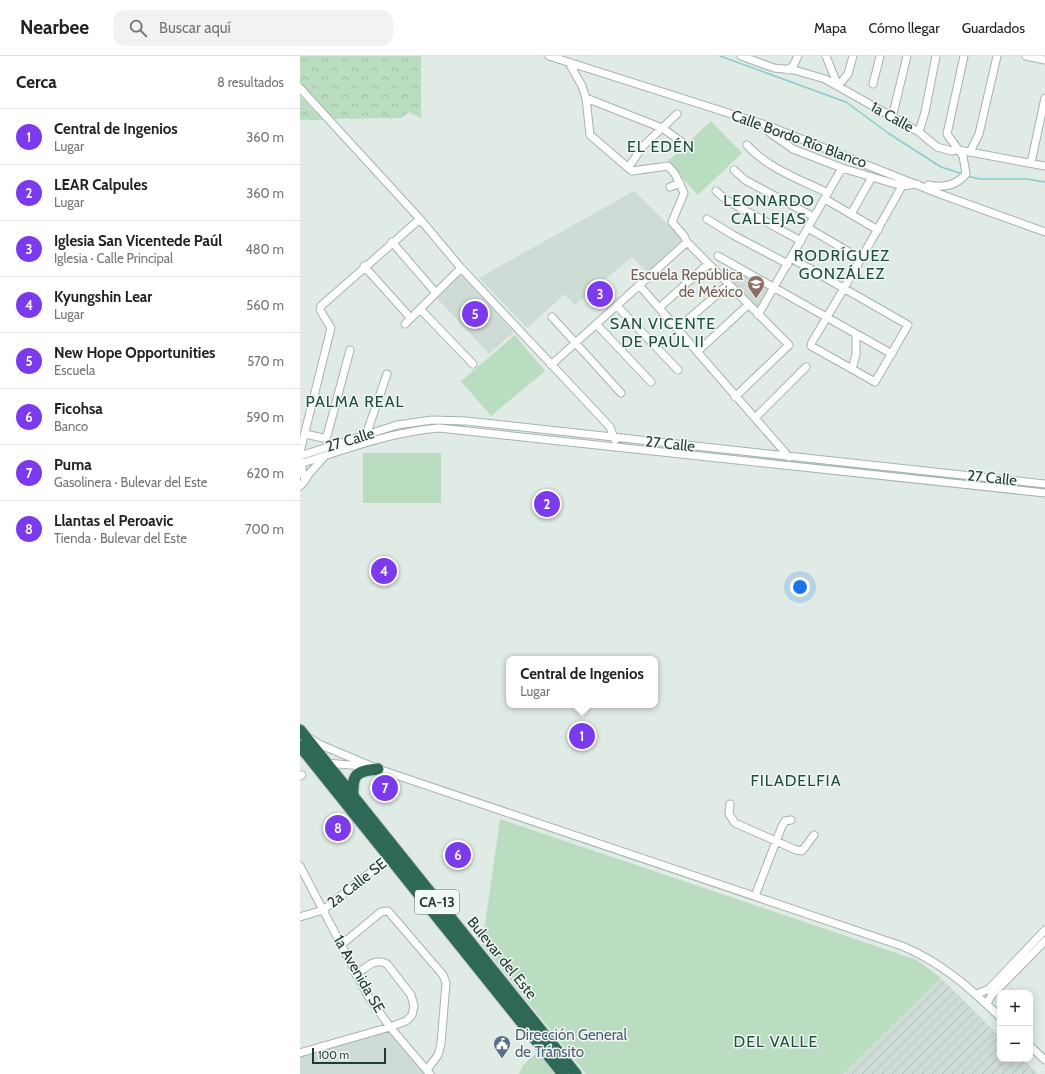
<!DOCTYPE html>
<html lang="es">
<head>
<meta charset="utf-8">
<style>
	body { margin:0; font-family:Cabin,sans-serif; background:#f2f2f2; color:#202124 }
	.controls { position:absolute; right:12px; bottom:12px; display:grid; overflow:hidden; border-radius:8px; box-shadow:0 2px 10px #0003 }
	.controls button { width:36px; height:36px; display:grid; place-items:center; padding:0; border:0; border-bottom:1px solid #e0e0e0; background:#fff; color:#202124; font:20px sans-serif }
	.scale { position:absolute; left:12px; bottom:10px; width:74px; box-sizing:border-box; padding-left:4px; border:2px solid #223c33; border-top:0; font-size:11px; line-height:14px; white-space:nowrap; color:#223c33; -webkit-text-stroke:3px #f2f8f4; paint-order:stroke }
	.you { position:absolute; left:500px; top:531px; width:14px; height:14px; margin:-10px; border:3px solid #fff; border-radius:50%; background:#1a73e8; box-shadow:0 0 0 6px #1a73e833 }
	.badge { display:grid; place-items:center; width:26px; height:26px; border-radius:50%; background:#7c3aed; color:#fff; font-size:13px; font-weight:700 }
	.pin { position:absolute; translate:-50% -50%; border:2px solid #fff; box-shadow:0 1px 4px #0006 }
	.popup { position:absolute; left:206px; top:600px; width:152px; height:52px; box-sizing:border-box; display:grid; place-content:center; border-radius:8px; background:#fff; filter:drop-shadow(0 1px 3px #0005); font-size:13px; white-space:nowrap; color:#757577 }
	.popup b { font-size:15px; color:#202124 }
	.popup::after { content:''; position:absolute; left:50%; top:100%; margin-left:-8px; border:8px solid transparent; border-top-color:#fff }
	.list { margin:0; padding:0; list-style:none }
	h2 { display:flex; justify-content:space-between; align-items:center; height:52px; margin:0; padding:0 16px; font-size:17px }
	h2 small { font-size:13px; font-weight:400; color:#757577 }
	.list li { display:grid; grid-template-columns:26px 1fr auto; gap:12px; align-items:center; box-sizing:border-box; height:56px; padding:0 16px; border-top:1px solid #e0e0e0 }
	.list b { display:block; font-size:15px; white-space:nowrap }
	.list p { margin:0; font-size:13px; white-space:nowrap; color:#757577 }
	.list em { font-size:13px; font-style:normal; color:#757577 }
	.icon { flex:none; width:22px; height:22px; fill:none; stroke:currentColor; stroke-width:2; stroke-linecap:round; stroke-linejoin:round }
	.map { position:relative; flex:none; width:745px; height:1018px; overflow:hidden }
	header { display:flex; align-items:center; gap:24px; box-sizing:border-box; height:56px; padding:0 20px; background:#fff; border-bottom:1px solid #e0e0e0 }
	header strong { font-size:19px }
	nav { display:flex; gap:22px; margin-inline-start:auto; font-size:14px }
	.search { width:280px; height:36px; background:#f2f2f2; display:flex; align-items:center; gap:10px; box-sizing:border-box; padding:0 14px; border-radius:12px; color:#757577; font-size:15px }
	main { display:flex }
	aside { flex:1; background:#fff }
	.map>svg:first-child { display:block }
	.built { fill:#cfdbd5 }
	.industrial { fill:url(#industrial-furrows) }
	.green { fill:#badcc1 }
	.forest { fill:url(#forest-crowns) }
	.lines { fill:none; stroke-linecap:round; stroke-linejoin:round }
	.stream { stroke:#8acbd0; stroke-width:1.5 }
	.minor-casing { stroke:#a4b3ad; stroke-width:9 }
	.highway-casing { stroke:#c1c8c6; stroke-width:13 }
	.minor { stroke:#fff; stroke-width:7 }
	.highway { stroke:#2e6857; stroke-width:11 }
	.labels { text-anchor:middle; dominant-baseline:central; stroke-width:3; stroke-linejoin:round; paint-order:stroke }
	.shield { fill:#f2f8f4; stroke:#60746d; stroke-width:1 }
	.shield-label { font-size:14px; font-weight:bold; fill:#223c33 }
	.street-label { font-size:15px; fill:#223c33; stroke:#f2f8f4 }
	.education-label { font-size:15px; fill:#785e54; stroke:#f2f8f4; text-anchor:end }
	.service-label { font-size:15px; fill:#4e5e75; stroke:#f2f8f4; text-anchor:start }
	.neighbourhood-label { font-size:16px; letter-spacing:1px; fill:#1e4e3e; stroke:#f2f8f4 }
</style>
</head>
<body>
<header>
<strong>Nearbee</strong>
<div class="search"><svg class="icon" aria-label="search" viewBox="0 0 24 24"><circle cx="10" cy="10" r="6"/><path d="M15 15l6 6"/></svg>Buscar aquí</div>
<nav><a>Mapa</a><a>Cómo llegar</a><a>Guardados</a></nav>
</header>
<main>
<aside>
<h2>Cerca<small>8 resultados</small></h2>
<ul class="list">
<li><span class="badge">1</span><div><b>Central de Ingenios</b><p>Lugar</p></div><em>360 m</em></li>
<li><span class="badge">2</span><div><b>LEAR Calpules</b><p>Lugar</p></div><em>360 m</em></li>
<li><span class="badge">3</span><div><b>Iglesia San Vicentede Paúl</b><p>Iglesia · Calle Principal</p></div><em>480 m</em></li>
<li><span class="badge">4</span><div><b>Kyungshin Lear</b><p>Lugar</p></div><em>560 m</em></li>
<li><span class="badge">5</span><div><b>New Hope Opportunities</b><p>Escuela</p></div><em>570 m</em></li>
<li><span class="badge">6</span><div><b>Ficohsa</b><p>Banco</p></div><em>590 m</em></li>
<li><span class="badge">7</span><div><b>Puma</b><p>Gasolinera · Bulevar del Este</p></div><em>620 m</em></li>
<li><span class="badge">8</span><div><b>Llantas el Peroavic</b><p>Tienda · Bulevar del Este</p></div><em>700 m</em></li>
</ul>
</aside>
<div class="map">
<svg width="745" height="1018" viewBox="0 0 745 1018">
	<defs>
		<pattern id="industrial-furrows" width="10" height="10" patternUnits="userSpaceOnUse"><rect width="10" height="10" fill="#cfdbd5"/><path d="M-1 1l2-2M0 10L10 0M9 11l2-2" fill="none" stroke="#b1bdb7"/></pattern>
		<pattern id="forest-crowns" width="20" height="18" patternUnits="userSpaceOnUse"><rect width="20" height="18" fill="#badcc1"/><path d="M2 6a3 3 0 1 1 6 0M12 15a3 3 0 1 1 6 0" fill="none" stroke="#a0bea6"/></pattern>
	</defs>
	<rect width="100%" height="100%" fill="#e1ebe6"/>
	<path class="built" d="M334 135 384 184 349 218 332 201 275 249 265 238 227 272 179 222Z
		M438 212 472 232 459 254 428 225Z
		M160 216 214 276 189 298 135 240Z
		M89 974 125 1018H0V1000Z"/>
	<path class="industrial" d="M641 922 700 981V1003H723L738 1018H543Z"/>
	<path class="green" d="M411 65 442 97 398 139 367 106Z
		M215 279 245 315 191 360 161 325Z
		M63 397H141V447H63Z
		M200 763 617 904 641 922 543 1018H286L182 889Z
		M240 994 258 1018H219L223 1009Z"/>
	<path class="forest" d="M0 0H121V62L109 56 101 62 33 63 0 28Z
		M0 40 23 64H0Z"/>
	<g class="lines">
		<path class="stream" d="M420 0 546 46 588 77 641 111 663 118
			M667 120 680 123H727L745 126"/>
		<defs>
			<path id="minor" d="M249 0 466 69 640 138 745 176
				M441 0 474 12 494 14 525 23 619 76 637 91 652 95 657 94 670 96 745 110
				M526 0 538 30 548 18 553 0
				M726 0 745 4
				M269 7 282 30 286 42 290 79 332 115 368 110 375 118 384 137 372 166 384 180 387 186 489 289 435 341
				M487 14 493 10 498 0
				M573 28 580 0
				M0 32 120 163 161 212 310 371 315 384
				M286 42 362 72 382 86
				M592 62 607 0
				M466 69 470 77 493 93 542 112 602 130 617 128
				M619 76 625 56 636 0
				M447 89C467 112 501 124 528 137
				M670 96 679 78 697 0
				M731 107 745 42
				M328 112 343 90 377 58
				M434 114 445 124 514 161
				M628 129C642 132 656 130 666 118L663 100 647 78 664 0
				M370 131 380 127
				M416 135 426 144 501 185
				M525 143 578 174
				M551 158 572 121
				M407 163 433 179 488 208
				M508 172 561 203
				M92 186 136 237
				M418 200 592 298
				M491 202 608 269 575 326 511 290 512 286C543 235 573 182 602 130
				M64 210 107 258
				M339 229 489 401
				M317 250 378 314
				M359 252 408 208
				M120 253 173 308
				M458 259 542 112
				M252 261 321 337
				M105 268 161 212
				M296 268 351 326
				M377 273 428 229
				M398 295 448 249
				M251 309 387 186
				M552 313 556 299V278
				M455 362 506 311
				M5 378 23 382 27 380 50 294
				M65 382 87 318
				M0 396 31 272 20 254 21 250 120 163
				M0 400 97 369 132 364 166 365 745 428
				M0 404 5 425 0 430
				M0 408C46 393 91 376 139 372L745 437
				M5 425 8 419 25 400
				M11 683 21 689 78 713 602 890C641 906 670 932 700 961
				M24 707 64 710
				M0 720 2 719
				M430 748 429 758 435 767 496 794 502 795 514 779
				M0 810 68 940 90 971 130 1018
				M455 840 482 770 485 765 491 764
				M0 861 23 854 90 801
				M41 889 81 856 88 855 143 919 146 927 141 988 138 999 127 1014
				M677 938 689 933 745 874
				M687 948 691 940 745 885
				M730 990 745 1004
				M0 997 90 971 106 965 112 959 114 950 111 939 87 908C75 901 65 912 56 919"/>
			<path id="highway" d="M0 674 276 1018
				M0 690 263 1018
				M53 741C52 718 56 715 78 713"/>
		</defs>
		<use href="#minor" class="minor-casing"/>
		<use href="#highway" class="highway-casing"/>
		<use href="#minor" class="minor"/>
		<use href="#highway" class="highway"/>
	</g>
	<defs>
		<symbol id="school-pin" viewBox="-11 -11 22 30"><path d="M0 17L-7.5 6A9.5 9.5 0 1 1 7.5 6Z" fill="#8d6e63" stroke="#f2f8f4"/><path d="M0-5L7-2L0 1L-7-2ZM-4 1L0 2.5L4 1V4Q0 6-4 4Z" fill="#fff"/></symbol>
		<symbol id="civic-pin" viewBox="-11 -11 22 30"><path d="M0 17L-7.5 6A9.5 9.5 0 1 1 7.5 6Z" fill="#5c6f8a" stroke="#f2f8f4"/><path d="M-.6-6.5H3V-4.5H.6V-3L4-1V1h2V6H-6V1h2V-1L-.6-3ZM-1.2 2.5V6h2.4V2.5Z" fill="#fff"/></symbol>
	</defs>
	<g fill-rule="evenodd">
		<use href="#school-pin" x="446" y="218" width="20" height="27"/>
		<use href="#civic-pin" x="192" y="978" width="20" height="27"/>
	</g>
	<g class="labels">
		<rect class="shield" x="115" y="834" width="44" height="24" rx="3"/>
		<g class="shield-label">
			<text x="137" y="846">CA-13</text>
		</g>
		<g class="street-label">
			<text transform="translate(592 61) rotate(29)">1a Calle</text>
			<text transform="translate(499 83) rotate(20)">Calle Bordo Río Blanco</text>
			<text transform="translate(50 384) rotate(-17)">27 Calle</text>
			<text transform="translate(370 388) rotate(6)">27 Calle</text>
			<text transform="translate(692 422) rotate(6)">27 Calle</text>
			<text transform="translate(57 827) rotate(-38)">2a Calle SE</text>
			<text transform="translate(202 902) rotate(51)">Bulevar del Este</text>
			<text transform="translate(59 918) rotate(60)">1a Avenida SE</text>
		</g>
		<g class="education-label">
			<text x="443" y="219">Escuela República<tspan x="443" dy="17">de México</tspan></text>
		</g>
		<g class="service-label">
			<text x="215" y="979">Dirección General<tspan x="215" dy="17">de Tránsito</tspan></text>
		</g>
		<g class="neighbourhood-label">
			<text x="361" y="90">EL EDÉN</text>
			<text x="469" y="144">LEONARDO<tspan x="469" dy="18">CALLEJAS</tspan></text>
			<text x="542" y="199">RODRÍGUEZ<tspan x="542" dy="18">GONZÁLEZ</tspan></text>
			<text x="363" y="267">SAN VICENTE<tspan x="363" dy="18">DE PAÚL II</tspan></text>
			<text x="55" y="345">PALMA REAL</text>
			<text x="496" y="724">FILADELFIA</text>
			<text x="476" y="985">DEL VALLE</text>
		</g>
	</g>
</svg>
<div class="controls">
<button>+</button>
<button>−</button>
</div>
<div class="scale">100 m</div>
<div class="you"></div>
<div class="pin badge" style="left:282px;top:680px">1</div>
<div class="popup"><b>Central de Ingenios</b>Lugar</div>
<div class="pin badge" style="left:247px;top:448px">2</div>
<div class="pin badge" style="left:300px;top:238px">3</div>
<div class="pin badge" style="left:84px;top:515px">4</div>
<div class="pin badge" style="left:175px;top:258px">5</div>
<div class="pin badge" style="left:158px;top:799px">6</div>
<div class="pin badge" style="left:85px;top:732px">7</div>
<div class="pin badge" style="left:38px;top:772px">8</div>
</div>
</main>
</body>
</html>
